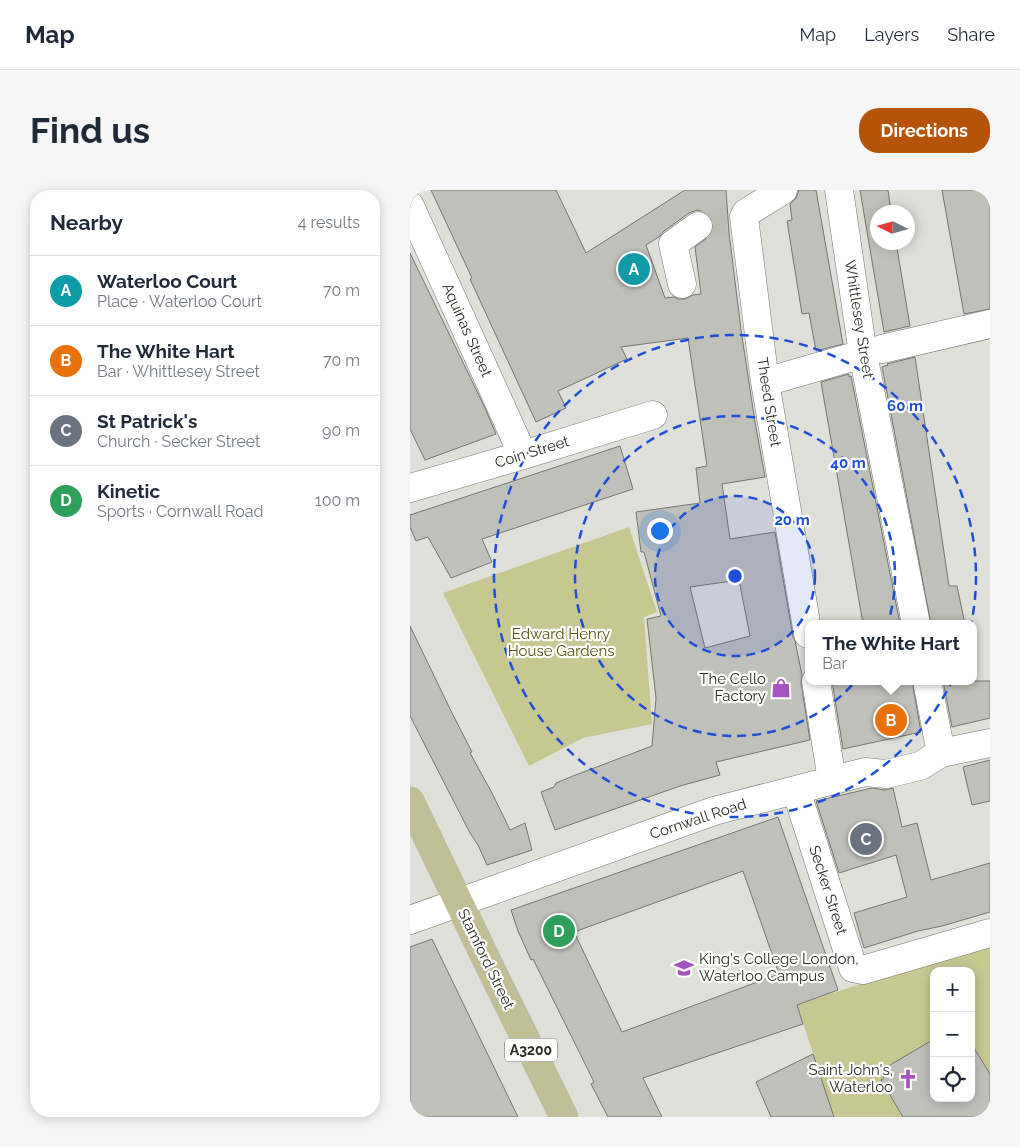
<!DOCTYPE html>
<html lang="en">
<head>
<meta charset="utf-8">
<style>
	body { margin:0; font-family:Raleway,sans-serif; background:#f6f6f7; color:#1f2937 }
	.controls { position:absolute; right:15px; bottom:15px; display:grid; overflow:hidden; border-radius:10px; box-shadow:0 2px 12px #0003 }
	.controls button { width:45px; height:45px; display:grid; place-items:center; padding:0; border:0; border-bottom:1px solid #e0e1e3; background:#fff; color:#1f2937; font:25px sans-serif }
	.compass { position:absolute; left:460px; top:15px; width:45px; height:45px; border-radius:50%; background:#fff; box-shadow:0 2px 12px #0003; rotate:275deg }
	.you { position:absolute; left:249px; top:340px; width:18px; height:18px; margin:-12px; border:4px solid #fff; border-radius:50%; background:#1a73e8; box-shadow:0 0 0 8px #1a73e833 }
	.badge { display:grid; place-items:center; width:32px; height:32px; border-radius:50%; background:#b45309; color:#fff; font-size:16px; font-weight:700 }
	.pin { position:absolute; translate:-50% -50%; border:2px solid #fff; box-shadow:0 1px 5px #0006 }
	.popup { position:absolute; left:395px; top:430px; width:172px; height:65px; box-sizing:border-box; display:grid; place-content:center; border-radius:10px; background:#fff; filter:drop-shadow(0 1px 4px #0005); font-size:16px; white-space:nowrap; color:#747a83 }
	.popup b { font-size:19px; color:#1f2937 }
	.popup::after { content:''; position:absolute; left:50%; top:100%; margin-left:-10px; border:10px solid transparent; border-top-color:#fff }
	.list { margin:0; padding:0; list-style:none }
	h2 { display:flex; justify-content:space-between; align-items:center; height:65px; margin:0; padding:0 20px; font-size:21px }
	h2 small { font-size:16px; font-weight:400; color:#747a83 }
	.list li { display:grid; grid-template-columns:32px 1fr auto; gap:15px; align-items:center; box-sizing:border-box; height:70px; padding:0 20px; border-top:1px solid #e0e1e3 }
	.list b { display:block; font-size:19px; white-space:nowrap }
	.list p { margin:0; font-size:16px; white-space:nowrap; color:#747a83 }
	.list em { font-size:16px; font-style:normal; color:#747a83 }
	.icon { flex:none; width:28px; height:28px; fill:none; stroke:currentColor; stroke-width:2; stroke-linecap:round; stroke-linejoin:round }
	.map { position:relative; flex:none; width:580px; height:927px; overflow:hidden; border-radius:20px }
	header { display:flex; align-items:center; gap:30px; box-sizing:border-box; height:70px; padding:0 25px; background:#fff; border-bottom:1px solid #e0e1e3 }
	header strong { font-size:24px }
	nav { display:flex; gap:28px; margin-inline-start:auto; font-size:18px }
	.intro { display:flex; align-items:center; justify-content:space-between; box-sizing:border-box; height:120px; padding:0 30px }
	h1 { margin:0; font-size:35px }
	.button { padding:12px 22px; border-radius:20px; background:#b45309; color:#fff; font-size:18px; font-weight:700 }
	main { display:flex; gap:30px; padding:0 30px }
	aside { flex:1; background:#fff; border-radius:20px; box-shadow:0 2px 12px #0003 }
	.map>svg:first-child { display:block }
	.green { fill:#c7c792; fill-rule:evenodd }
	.building { fill:#c0c0bb; stroke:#757570; fill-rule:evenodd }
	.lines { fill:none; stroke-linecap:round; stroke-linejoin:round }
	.street-tunnel { stroke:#bcbcb7; stroke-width:28; stroke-dasharray:28 14; stroke-linecap:butt }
	.street-casing { stroke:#757571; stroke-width:29 }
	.primary-casing { stroke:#bbb; stroke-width:29 }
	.street { stroke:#fff; stroke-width:28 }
	.primary { stroke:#bfbe95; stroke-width:28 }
	.ring { fill:none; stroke:#1d4ed8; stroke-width:2.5; stroke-dasharray:9 6 }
	.labels { text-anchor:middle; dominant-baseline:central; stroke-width:4.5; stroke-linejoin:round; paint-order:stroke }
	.shield { fill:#fffffe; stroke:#6b6b6a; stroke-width:1 }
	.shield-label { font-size:14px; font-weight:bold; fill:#2c2c2a }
	.street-label { font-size:15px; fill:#2c2c2a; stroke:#fffffe }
	.park-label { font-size:15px; fill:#56530c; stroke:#fffffe }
	.poi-label { font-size:15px; fill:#2c2c2a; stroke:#fffffe; text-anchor:end }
	.centre { fill:#1d4ed8; stroke:#fffffe; stroke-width:2.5 }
	.ring-label { font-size:15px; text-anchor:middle; font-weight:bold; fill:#1d4ed8; stroke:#fffffe; stroke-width:4.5; stroke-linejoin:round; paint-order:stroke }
</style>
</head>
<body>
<header>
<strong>Map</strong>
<nav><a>Map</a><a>Layers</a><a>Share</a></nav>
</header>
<div class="intro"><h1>Find us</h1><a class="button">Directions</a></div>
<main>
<aside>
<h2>Nearby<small>4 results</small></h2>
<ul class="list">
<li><span class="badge" style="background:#0f9aa8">A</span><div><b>Waterloo Court</b><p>Place · Waterloo Court</p></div><em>70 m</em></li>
<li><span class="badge" style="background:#e8710a">B</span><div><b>The White Hart</b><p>Bar · Whittlesey Street</p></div><em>70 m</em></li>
<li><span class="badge" style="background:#6b7280">C</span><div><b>St Patrick's</b><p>Church · Secker Street</p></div><em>90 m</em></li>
<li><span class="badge" style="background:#2e9e5b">D</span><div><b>Kinetic</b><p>Sports · Cornwall Road</p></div><em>100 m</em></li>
</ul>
</aside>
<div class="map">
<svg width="580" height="927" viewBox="0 0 580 927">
	<rect width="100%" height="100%" fill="#e0e0da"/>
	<path class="green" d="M219 337 247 422 234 427 242 534 173 548 119 576 33 403Z
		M580 751V927H424L387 815ZM524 781H561V908H524Z"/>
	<path class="building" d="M21 0H146L176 63 275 0H316L319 43 331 140 345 232 355 287 312 294 320 349 365 342 383 447 385 451 392 485 391 493 400 550 306 572 310 585 270 596 145 640 131 602 144 597 146 593 163 586 242 556 246 508 237 429 251 426 234 362H231L226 322 290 313 286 278 297 276 278 148 211 157 217 169 148 201 156 218 126 232 60 89 62 88ZM287 20 294 22 300 27 304 35 302 42 297 48 285 57 291 104 283 105 275 109H268L264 107 255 108 236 55 250 46 254 41 279 23ZM329 390 340 446 295 458 280 397Z
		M389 0H406L433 154 406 161 399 123 392 124 377 31 382 30 380 14 386 8Z
		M450 0H478L481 22H468V52H486L500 136 474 142Z
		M532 0H580V119L554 124Z
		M0 63 75 218 86 244 15 270 0 239Z
		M505 167 539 396H547L555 434H521L472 177 478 175 477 174Z
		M439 184V187L441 186 490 434H453L411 192Z
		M210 256 223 299 72 349 82 372 41 388 18 347 6 351 0 337V325Z
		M0 436 42 523 62 562 60 563 82 603 100 640 115 633 122 660 77 675 68 655 60 643 0 526Z
		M422 491H502L511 542 433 559Z
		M533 491H580V528L542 537Z
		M580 570V611L562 615 553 577Z
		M462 598 475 600 483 598 492 637 507 633 521 690 580 673V722L532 736 508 741 454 758 444 723 497 707 486 665 429 683 406 611Z
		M368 627 428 800 387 815 393 834 233 888 252 927H198L181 894 184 892 123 769 121 770 108 741 101 720ZM333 681 369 784 212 842 164 742Z
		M22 749 108 927H0V757Z
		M524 849V908H561V853L580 884V927H493L471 890 474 888 470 881Z
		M403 864 424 927H361L346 892Z"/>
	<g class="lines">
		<path class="street-tunnel" d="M288 36 322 30"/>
		<defs>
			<path id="street" d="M373 0 336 23 334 27 355 192 398 444
				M429 0 453 164 506 434
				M0 16 113 265
				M272 94 263 54 288 36
				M472 159 580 134
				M355 192 453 164
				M0 298 113 265 243 225
				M406 491 422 590
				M517 491 531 563
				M386 600 443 778 453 780 580 743
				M0 730 304 621 455 582 476 584 510 576 531 563 580 553"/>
			<path id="primary" d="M0 611 79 775 154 927"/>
		</defs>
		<use href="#street" class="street-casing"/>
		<use href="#primary" class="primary-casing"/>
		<use href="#street" class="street"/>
		<use href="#primary" class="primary"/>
	</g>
	<circle cx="325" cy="386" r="80" fill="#1d4ed8" fill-opacity=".12"/>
	<g class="ring">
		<circle cx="325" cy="386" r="80"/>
		<circle cx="325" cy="386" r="160"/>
		<circle cx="325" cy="386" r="241"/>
	</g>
	<defs>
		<symbol id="shop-bare" viewBox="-9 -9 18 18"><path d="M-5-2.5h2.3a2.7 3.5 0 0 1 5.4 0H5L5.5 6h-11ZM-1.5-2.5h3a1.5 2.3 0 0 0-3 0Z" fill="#a652c0" stroke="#fffffe" stroke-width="2.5" paint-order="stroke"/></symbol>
		<symbol id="university-bare" viewBox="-9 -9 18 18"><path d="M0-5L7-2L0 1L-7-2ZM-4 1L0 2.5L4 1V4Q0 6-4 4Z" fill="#a652c0" stroke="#fffffe" stroke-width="2.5" paint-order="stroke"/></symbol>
		<symbol id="church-bare" viewBox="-9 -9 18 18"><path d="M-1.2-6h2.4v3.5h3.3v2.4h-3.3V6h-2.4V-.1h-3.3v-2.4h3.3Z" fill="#a652c0" stroke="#fffffe" stroke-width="2.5" paint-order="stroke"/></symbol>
	</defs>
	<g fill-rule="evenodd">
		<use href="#shop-bare" x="357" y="484" width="28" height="28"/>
		<use href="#university-bare" x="260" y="764" width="28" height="28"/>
		<use href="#church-bare" x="484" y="875" width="28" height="28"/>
	</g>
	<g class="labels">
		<rect class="shield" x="95" y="848.5" width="52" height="23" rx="4"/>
		<g class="shield-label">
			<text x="121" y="860">A3200</text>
		</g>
		<g class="street-label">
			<text transform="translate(449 129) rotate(81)">Whittlesey Street</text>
			<text transform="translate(57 140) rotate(66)">Aquinas Street</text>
			<text transform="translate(359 212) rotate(81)">Theed Street</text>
			<text transform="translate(122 262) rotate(-17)">Coin Street</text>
			<text transform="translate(288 629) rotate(-18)">Cornwall Road</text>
			<text transform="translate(418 700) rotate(72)">Secker Street</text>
			<text transform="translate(76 769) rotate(64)">Stamford Street</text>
		</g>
		<g class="park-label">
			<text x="151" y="444">Edward Henry<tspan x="151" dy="17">House Gardens</tspan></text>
		</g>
		<g class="poi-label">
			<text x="356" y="489">The Cello<tspan x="356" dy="17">Factory</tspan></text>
			<text x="289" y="769" text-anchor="start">King's College London,<tspan x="289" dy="17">Waterloo Campus</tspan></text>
			<text x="483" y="880">Saint John's,<tspan x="483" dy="17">Waterloo</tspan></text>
		</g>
	</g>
	<circle cx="325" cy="386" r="8" class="centre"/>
	<g class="ring-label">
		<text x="495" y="221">60 m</text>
		<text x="438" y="278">40 m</text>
		<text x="382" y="335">20 m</text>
	</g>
</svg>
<div class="controls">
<button>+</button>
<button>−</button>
<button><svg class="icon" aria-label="locate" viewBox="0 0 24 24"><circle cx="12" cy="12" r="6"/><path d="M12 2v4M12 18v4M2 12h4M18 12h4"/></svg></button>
</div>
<svg class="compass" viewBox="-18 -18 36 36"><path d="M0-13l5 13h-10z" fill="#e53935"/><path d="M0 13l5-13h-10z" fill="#747a83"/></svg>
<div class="you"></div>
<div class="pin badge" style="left:224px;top:79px;background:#0f9aa8">A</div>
<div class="pin badge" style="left:481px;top:530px;background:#e8710a">B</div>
<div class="popup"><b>The White Hart</b>Bar</div>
<div class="pin badge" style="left:456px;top:649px;background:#6b7280">C</div>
<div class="pin badge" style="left:149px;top:741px;background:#2e9e5b">D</div>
</div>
</main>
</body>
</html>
